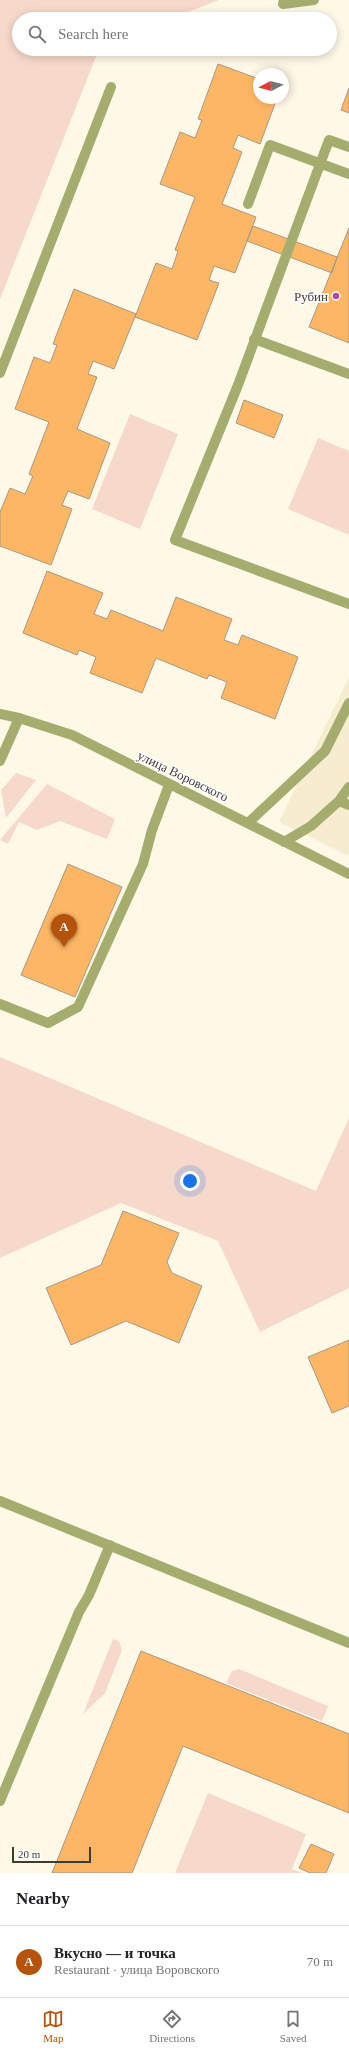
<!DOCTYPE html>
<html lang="en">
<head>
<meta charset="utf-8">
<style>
	body { margin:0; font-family:"Times New Roman",serif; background:#f6f6f6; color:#202124 }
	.compass { position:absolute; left:253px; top:68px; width:36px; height:36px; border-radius:50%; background:#fff; box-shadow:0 2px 10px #0003; rotate:263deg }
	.scale { position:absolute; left:12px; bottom:10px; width:79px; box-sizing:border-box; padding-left:4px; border:2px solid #3e3b33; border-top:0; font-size:11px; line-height:14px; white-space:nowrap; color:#3e3b33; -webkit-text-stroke:3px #fff; paint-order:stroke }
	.you { position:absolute; left:190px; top:1181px; width:14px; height:14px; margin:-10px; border:3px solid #fff; border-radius:50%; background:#1a73e8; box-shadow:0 0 0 6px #1a73e833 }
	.badge { display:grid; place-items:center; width:26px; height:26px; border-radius:50%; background:#b45309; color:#fff; font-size:13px; font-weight:700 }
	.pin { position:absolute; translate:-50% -33px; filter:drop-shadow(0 1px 2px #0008) }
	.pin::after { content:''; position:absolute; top:21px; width:14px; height:12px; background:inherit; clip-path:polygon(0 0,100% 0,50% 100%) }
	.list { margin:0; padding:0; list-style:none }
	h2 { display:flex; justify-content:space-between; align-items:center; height:52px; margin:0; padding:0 16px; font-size:17px }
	h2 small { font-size:13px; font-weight:400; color:#757577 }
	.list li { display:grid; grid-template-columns:26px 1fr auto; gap:12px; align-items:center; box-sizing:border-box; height:72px; padding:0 16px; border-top:1px solid #e0e0e0 }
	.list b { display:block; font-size:15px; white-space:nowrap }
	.list p { margin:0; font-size:13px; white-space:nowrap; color:#757577 }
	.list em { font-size:13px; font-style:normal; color:#757577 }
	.icon { flex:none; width:22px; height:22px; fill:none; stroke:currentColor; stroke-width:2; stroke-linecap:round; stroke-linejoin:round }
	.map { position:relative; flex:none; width:349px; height:1873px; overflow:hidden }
	.search { position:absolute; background:#fff; box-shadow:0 2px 10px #0003; left:12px; right:12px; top:12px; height:44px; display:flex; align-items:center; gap:10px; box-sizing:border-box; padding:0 14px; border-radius:22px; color:#757577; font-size:15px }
	.sheet { height:124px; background:#fff }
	nav { display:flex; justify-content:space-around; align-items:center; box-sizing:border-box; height:56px; border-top:1px solid #e0e0e0; background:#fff; font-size:11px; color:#757577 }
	nav a { display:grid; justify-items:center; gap:2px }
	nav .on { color:#b45309 }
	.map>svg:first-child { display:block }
	.built { fill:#f6edd0 }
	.green { fill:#f7d9cb }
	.building { fill:#fcb664; stroke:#a79888 }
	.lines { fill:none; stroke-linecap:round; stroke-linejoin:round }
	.lane { stroke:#a5ad6e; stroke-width:10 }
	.street { stroke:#a5ad6e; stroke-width:10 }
	.poi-dot { fill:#ba459c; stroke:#fff; stroke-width:1.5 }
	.labels { text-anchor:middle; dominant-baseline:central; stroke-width:3; stroke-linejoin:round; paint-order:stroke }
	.poi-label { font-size:13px; fill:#3e3b33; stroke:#fff; text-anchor:end }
	.street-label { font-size:13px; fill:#3e3b33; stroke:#fff }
</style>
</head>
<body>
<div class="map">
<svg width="349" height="1873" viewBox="0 0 349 1873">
	<rect width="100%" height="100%" fill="#fef8e7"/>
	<path class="built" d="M349 677V856L279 822Z"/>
	<path class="green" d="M0 0H219L170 19H19V49H99L0 299Z
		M130 414 178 434 140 529 92 509Z
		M318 438 349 451V535L288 509Z
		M16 773 36 780 6 818 1 790Z
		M47 784 115 819 107 839 60 821 37 830 19 822 8 844 0 840Z
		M0 1057 316 1191 349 1118V1288L260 1332 218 1241 121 1203 0 1258Z
		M113 1639 119 1641 122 1650 105 1693 83 1714Z
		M239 1669 328 1706 322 1721 226 1683 232 1671Z
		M208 1793 306 1834 292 1869 302 1873H175Z"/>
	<path class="building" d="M218 64 259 79V98H277L260 144 238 135 233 148 242 152 222 204 256 217 235 273 214 266 209 280 219 283 197 340 135 317 156 263 172 269 178 251 175 250 195 197 160 184 180 132 195 138 202 120 198 119Z
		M349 88V113L341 110Z
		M253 226 337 257 332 273 247 241Z
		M349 228V343L309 327Z
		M74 289 136 314 114 369 93 361 88 374 97 377 77 429 110 443 89 499 68 491 62 505 72 509 51 565 0 546V512L10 488 25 494 33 476 29 474 49 422 15 409 34 357 50 363 57 345 53 344Z
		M244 400 283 415 274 438 236 423Z
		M47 571 103 593 94 614 107 619 111 610 163 631 176 597 232 619 224 640 238 645 242 635 298 657 275 719 221 698 227 682 209 675 207 679 156 658 142 693 90 673 96 657 79 650 77 655 23 633Z
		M68 864 122 887 75 997 21 975Z
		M123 1211 179 1233 167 1262 172 1273 202 1286 179 1343 126 1321 71 1345 46 1288 101 1265Z
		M349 1340V1406L332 1413 308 1357Z
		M141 1651 349 1734V1813L183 1746 132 1873H52Z
		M311 1844 334 1854 326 1873H310L299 1868Z"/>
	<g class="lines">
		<path class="lane" d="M284 0 283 4 314 0
			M349 147 329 140 238 385 175 540 349 604
			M248 204 270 145 349 174
			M254 339 349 374
			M0 373 111 87
			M0 761 19 718
			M339 801 349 787
			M248 823 325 751 349 703
			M284 842 311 826 339 801 349 805
			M0 1004 48 1023 78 1007 143 864 152 830 169 785
			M0 1501 349 1643
			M0 1801 79 1612 89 1595 110 1545"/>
		<path class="street" d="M0 714 19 718 72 735 349 874"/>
	</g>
	<circle class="poi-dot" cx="336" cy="296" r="4"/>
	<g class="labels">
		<g class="poi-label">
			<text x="328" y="296">Рубин</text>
		</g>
		<g class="street-label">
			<text transform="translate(183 776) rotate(26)">улица Воровского</text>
		</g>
	</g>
</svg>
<svg class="compass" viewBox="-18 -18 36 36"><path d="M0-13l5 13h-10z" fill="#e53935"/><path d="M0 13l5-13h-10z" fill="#757577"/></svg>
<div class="scale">20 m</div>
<div class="you"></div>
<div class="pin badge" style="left:64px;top:947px">A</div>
<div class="search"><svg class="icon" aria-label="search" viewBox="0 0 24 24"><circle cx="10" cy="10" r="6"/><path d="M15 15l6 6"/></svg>Search here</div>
</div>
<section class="sheet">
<h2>Nearby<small></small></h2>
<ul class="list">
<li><span class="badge">A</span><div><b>Вкусно — и точка</b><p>Restaurant · улица Воровского</p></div><em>70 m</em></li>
</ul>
</section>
<nav>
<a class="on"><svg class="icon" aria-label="map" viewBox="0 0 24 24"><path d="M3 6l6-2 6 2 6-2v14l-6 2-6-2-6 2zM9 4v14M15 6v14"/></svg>Map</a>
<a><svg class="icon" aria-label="directions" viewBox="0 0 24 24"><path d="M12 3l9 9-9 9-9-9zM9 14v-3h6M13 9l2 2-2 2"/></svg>Directions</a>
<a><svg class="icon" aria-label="saved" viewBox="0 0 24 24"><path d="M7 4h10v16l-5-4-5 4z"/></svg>Saved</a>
</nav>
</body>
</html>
